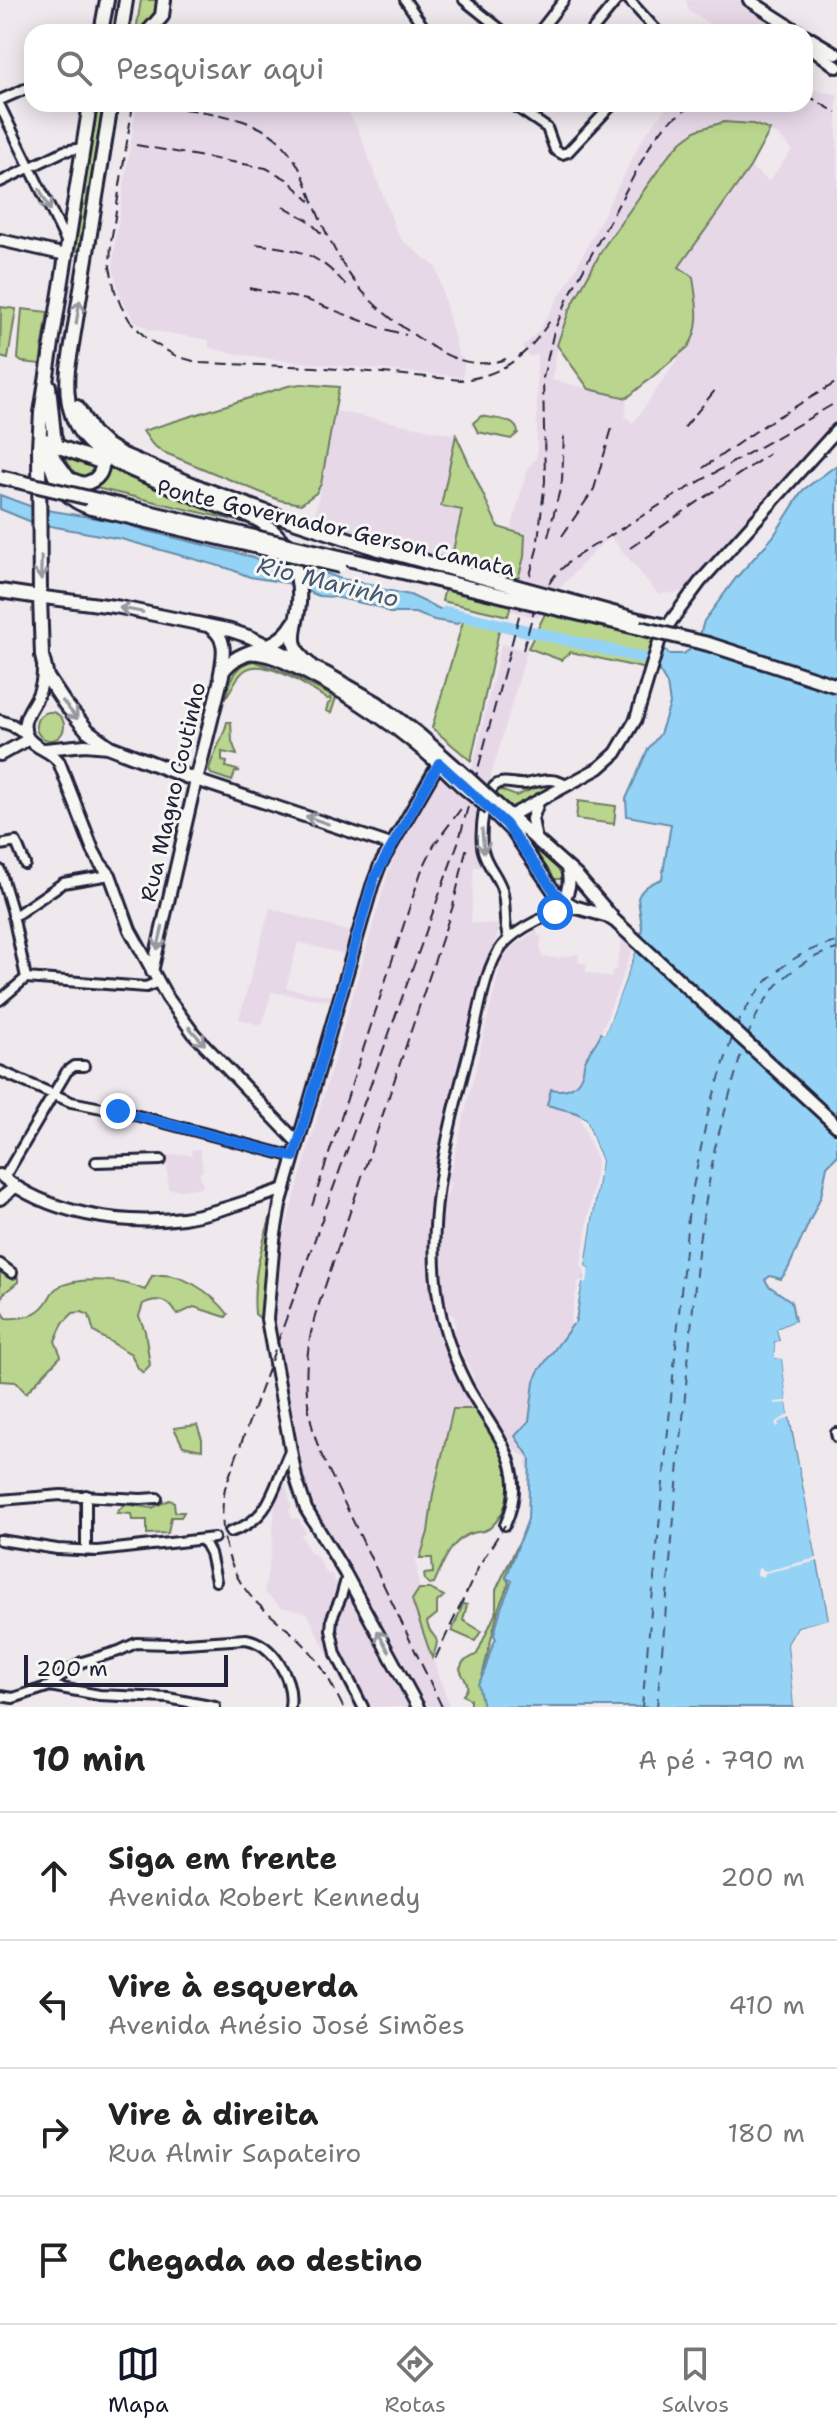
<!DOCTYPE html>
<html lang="pt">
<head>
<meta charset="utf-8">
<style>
	body { margin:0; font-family:"Shantell Sans",sans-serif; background:#f6f6f6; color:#222 }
	.scale { position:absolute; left:24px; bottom:20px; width:204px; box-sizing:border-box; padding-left:8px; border:4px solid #22223b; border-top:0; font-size:22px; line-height:28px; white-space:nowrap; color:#22223b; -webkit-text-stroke:6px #f6f6f2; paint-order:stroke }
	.stop { position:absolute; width:24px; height:24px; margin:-18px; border:6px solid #1a73e8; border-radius:50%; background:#fff }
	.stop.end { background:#1a73e8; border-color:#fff; box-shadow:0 2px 8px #0008 }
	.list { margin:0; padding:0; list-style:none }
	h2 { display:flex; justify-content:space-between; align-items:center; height:104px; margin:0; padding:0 32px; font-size:34px }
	h2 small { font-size:26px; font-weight:400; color:#767676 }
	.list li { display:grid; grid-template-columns:52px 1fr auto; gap:24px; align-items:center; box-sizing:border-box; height:128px; padding:0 32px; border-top:2px solid #e0e0e0 }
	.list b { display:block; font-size:30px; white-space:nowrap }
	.list p { margin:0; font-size:26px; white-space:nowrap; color:#767676 }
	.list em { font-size:26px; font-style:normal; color:#767676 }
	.icon { flex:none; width:44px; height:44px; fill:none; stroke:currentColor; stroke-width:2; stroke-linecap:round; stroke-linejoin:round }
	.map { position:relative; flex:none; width:837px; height:1707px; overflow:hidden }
	.search { position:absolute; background:#fff; box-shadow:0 4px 20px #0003; left:24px; right:24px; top:24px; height:88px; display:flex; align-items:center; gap:20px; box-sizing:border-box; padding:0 28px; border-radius:24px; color:#767676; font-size:30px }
	.sheet { height:616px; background:#fff }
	nav { display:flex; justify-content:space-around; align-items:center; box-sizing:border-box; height:112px; border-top:2px solid #e0e0e0; background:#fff; font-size:22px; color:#767676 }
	nav a { display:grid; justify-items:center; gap:4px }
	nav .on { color:#111827 }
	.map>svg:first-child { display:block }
	.built { fill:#e7d8e8; fill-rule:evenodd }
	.green { fill:#bad58d; stroke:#6e7c64; stroke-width:2 }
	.water { fill:#94d3f5; stroke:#668cab; stroke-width:2 }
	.pier { fill:#efe8ed }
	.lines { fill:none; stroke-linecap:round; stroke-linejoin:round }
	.river { stroke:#94d3f5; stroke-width:12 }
	.ferry { stroke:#445773; stroke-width:2; stroke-dasharray:10 8; stroke-linecap:butt }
	.minor-casing { stroke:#22223b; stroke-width:14 }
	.tertiary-casing { stroke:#22223b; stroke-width:16 }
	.secondary-casing { stroke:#22223b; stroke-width:17 }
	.primary-casing { stroke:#22223b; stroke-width:18 }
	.minor { stroke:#f6f6f2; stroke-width:8 }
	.tertiary { stroke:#f6f6f2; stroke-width:10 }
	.secondary { stroke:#f6f6f2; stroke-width:11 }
	.primary { stroke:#f6f6f2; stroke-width:12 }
	.rail { stroke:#22223b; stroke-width:2; stroke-dasharray:12 6; stroke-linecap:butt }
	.secondary-bridge-casing { stroke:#22223b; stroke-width:17; stroke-linecap:butt }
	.primary-bridge-casing { stroke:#22223b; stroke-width:18; stroke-linecap:butt }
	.secondary-bridge { stroke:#f6f6f2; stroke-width:11 }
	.primary-bridge { stroke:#f6f6f2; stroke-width:12 }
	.oneway { stroke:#9797a0 }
	.route { stroke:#1a73e8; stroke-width:10 }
	.labels { text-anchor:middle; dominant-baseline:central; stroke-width:6; stroke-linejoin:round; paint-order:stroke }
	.street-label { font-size:22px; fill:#22223b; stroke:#f6f6f2 }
	.water-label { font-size:24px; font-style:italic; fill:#445773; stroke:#f6f6f2 }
</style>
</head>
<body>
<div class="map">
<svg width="837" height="1707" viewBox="0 0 837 1707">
	<rect width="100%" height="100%" fill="#efe8ed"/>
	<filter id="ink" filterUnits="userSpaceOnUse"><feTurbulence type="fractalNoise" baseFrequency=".0125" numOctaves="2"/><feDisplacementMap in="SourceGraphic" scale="16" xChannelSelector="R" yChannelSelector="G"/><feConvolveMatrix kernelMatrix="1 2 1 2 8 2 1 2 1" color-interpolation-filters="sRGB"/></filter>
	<g filter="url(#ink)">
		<path class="built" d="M686 0H744L782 25 778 32H722L689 11Z
			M805 85 822 92 837 94V421L777 485 683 592 658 594 611 537 601 544 551 598 538 618 509 610 524 557 525 536 511 531 527 469 537 457V354L529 357 522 347 538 332 573 274 644 136 669 104H805ZM734 121 762 127 778 135 792 150 769 181 750 167 679 267 696 332 635 421 632 422 625 417 627 398 552 380 560 333 569 311 603 248 675 148 689 135 706 126Z
			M137 104H340L348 112 358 129 396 230 402 240 436 267 459 356 464 358 463 377 278 360 238 354 209 348V340L150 330 135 321 121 299 113 267 115 242Z
			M336 411 456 435 441 505 462 510 452 558 312 530Z
			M501 644 527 651 485 797 478 839 481 867H474L471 923 501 925 500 929 485 967 472 1014 439 1150 433 1197 430 1263 433 1298 454 1369 475 1409H452L433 1494 428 1532 420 1558H416L419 1589 412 1600 450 1707H425L346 1564 345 1550 339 1551 306 1492 273 1312 281 1243 388 873 396 853 438 780 471 775Z
			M270 908 350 932 344 954 298 942 286 988 332 996 331 1001 271 992 263 1023 260 1025 239 1019Z
			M537 930 538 935 542 936 540 946 542 957 559 958 579 954 578 962 587 964 586 972 611 978 613 970H616L623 937 636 950 596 1045 585 1061 582 1075 575 1085 562 1091 547 1104 577 1113 586 1119 601 1161 589 1268 576 1320 541 1367 534 1382 529 1421 515 1436 530 1457V1467H526V1457L517 1452 471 1383 474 1379 452 1330 456 1329 454 1316 446 1311 440 1265 443 1198 448 1195 450 1182 447 1180 448 1171H451L503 954Z
			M200 1149 203 1169 200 1174 203 1187 181 1190 168 1189 167 1155 185 1154 192 1156 191 1150Z
			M285 1483 292 1507 289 1509 292 1519 298 1518 306 1532 301 1535 311 1554 314 1553 328 1575 331 1574 345 1597 351 1593 413 1707H354L307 1613 281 1607 264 1592 272 1547 276 1488Z"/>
		<path class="green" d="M141 0H160C159 17 149 23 136 31Z
			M98 104H103L79 249 77 251 75 248Z
			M724 122 753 124 770 130 750 167 679 267 693 277C696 301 703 326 688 347L627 398 589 389 557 345 569 311 603 248 669 155 682 141 697 130Z
			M1 307 16 309 8 359 0 357Z
			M22 309 48 312 40 364 22 362 18 359Z
			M301 384 339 387 321 484 316 493 301 504 279 500 163 452 152 444 143 431 288 386Z
			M481 416C494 419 517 418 518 433L511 439 478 432 473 423Z
			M456 435 498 527 525 535 524 557 508 616 442 601 462 510 441 506Z
			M60 453 95 464 93 471 86 477C72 478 64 466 60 453Z
			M107 466 191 502 254 525 92 487Z
			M546 612 653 636 646 669 571 652 561 660 528 648Z
			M464 618 500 626 471 761 432 728Z
			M254 661 286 673 336 698 331 713 326 711 328 704 331 702 330 698 327 699C309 688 263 655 244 671 235 678 232 690 225 698 230 680 234 664 254 661Z
			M36 726a14 14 0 1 1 28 0a14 14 0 1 1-28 0Z
			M227 722H231L232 741 237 755 222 752V761L227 762 226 767 240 771 235 772 232 781 211 774 209 770C213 752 223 740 227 722Z
			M545 784 554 787 512 808 492 792 501 790 516 796Z
			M578 801 616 806 614 824 576 819Z
			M492 805 560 868 562 873 561 879H552L514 829Z
			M270 1219 271 1223 262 1320 255 1314C252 1280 260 1251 270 1219Z
			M0 1268 18 1278V1282L3 1294 0 1306 6 1318C21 1319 36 1317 46 1303 50 1298 51 1292 57 1288 79 1275 123 1280 145 1290L152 1276C180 1270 211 1292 228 1314L226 1317 194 1307 177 1315C171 1301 157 1296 143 1304L139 1316 145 1331 150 1365 143 1373 138 1368 131 1354 94 1332 89 1315 82 1312 73 1313 63 1323 55 1341 61 1356 26 1393 16 1382 0 1381Z
			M453 1409H475C502 1437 525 1493 492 1526 486 1533 477 1531 469 1534 449 1543 443 1564 434 1583L429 1584 425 1580 424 1574 433 1573 432 1558H420L428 1532 433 1494Z
			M197 1425 202 1439V1450L183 1446 174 1428Z
			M169 1500 174 1502 175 1512H184L181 1517H171L168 1533 147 1534V1520H132L131 1514 117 1513 124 1504 152 1508Z
			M518 1544 506 1577 509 1583 499 1607 482 1677 485 1673 496 1707H470V1699L463 1695C473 1684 463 1680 460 1669L463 1662 477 1654 496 1612V1590Z
			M419 1589H430L444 1596 437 1602V1614L427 1622C430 1641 444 1631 432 1658L412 1600Z
			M463 1604 467 1605 463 1620 481 1631 475 1641 452 1631Z"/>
		<path class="water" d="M837 465V1156L827 1166 821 1196 788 1269 781 1279 770 1276 765 1280 769 1286 791 1301 795 1321 777 1329 780 1342H775L776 1358H782L789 1414 829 1620 798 1627 788 1644 794 1707H483L478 1684C488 1670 488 1651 496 1639L494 1635 501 1608 512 1581 506 1578 528 1519 530 1458 515 1436 529 1421 534 1382 538 1372 576 1320 582 1283 589 1268 585 1267 601 1161 586 1119 577 1113 547 1105 551 1089C564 1092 577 1089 582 1074 584 1070 583 1065 585 1061 589 1051 597 1043 601 1033H605L640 940 642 928 638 898C642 887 653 882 662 879L671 824 627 816 626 799 648 749 660 734 670 704 667 684 655 664 659 649H665L669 654H683L697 645 704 621 710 613 736 578 773 537 803 490Z
			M0 495 35 508 125 523 139 529 241 554 281 567 328 574 341 579 376 585V588L410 595 442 610 461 614 458 624 434 620 415 613H389L379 607 335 597 319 596 287 583 250 577 230 569 121 539 34 523 0 509Z"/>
		<path class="pier" d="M637 932 837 1119V1137L636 950 605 1034 601 1033 633 948Z
			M581 1116 586 1119 601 1161 585 1266 589 1268 587 1283H582L574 1324 570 1323 578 1282 584 1279 585 1271 581 1266 597 1161 581 1120Z
			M795 1321 796 1324 782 1331 784 1342 779 1346V1354L786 1357 793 1413 833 1620 831 1623 800 1630 792 1645 798 1707H794L788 1644 798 1627 829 1619 818 1561 765 1573 764 1577 757 1575 758 1568 766 1571 817 1558 790 1417 778 1423 779 1426 777 1427 775 1423 789 1414 787 1403 774 1404V1402L787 1401 782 1359 775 1358V1342L780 1341 777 1329Z"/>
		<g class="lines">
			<path class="river" d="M446 612 656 661"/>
			<path class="ferry" d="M736 1028C756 984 789 952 837 942
				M747 1038C763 994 791 961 837 949
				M642 1707 689 1207 708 1113 732 1038
				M657 1707 699 1241 715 1147 743 1047"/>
			<defs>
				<path id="minor" d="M405 0 427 32
					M464 0 504 32
					M629 0 658 32
					M539 32 564 0
					M591 32 617 0
					M0 100 32 86
					M512 104 547 128 555 150 562 154 568 152 613 104
					M0 106 67 243
					M0 182 64 151 83 148
					M0 845 16 842 25 864
					M0 870 12 910 26 978
					M13 917 63 883 110 875
					M509 939C502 924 507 906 502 890 498 876 487 866 483 851 479 837 483 787 500 783 507 781 516 785 525 784 540 781 552 776 566 785
					M26 978 146 987 158 982
					M0 1000 26 978
					M0 1071 71 1102 127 1113 294 1157
					M96 1162 161 1160
					M4 1178 67 1071 74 1066H84
					M0 1264 12 1273
					M836 1433 837 1437
					M0 1500 61 1495 141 1499 157 1498
					M505 1525C532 1467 494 1434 468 1387 457 1366 448 1342 442 1319 420 1222 450 1125 474 1032 480 1007 486 966 502 946 516 929 555 909 576 909
					M230 1532C273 1519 273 1485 291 1449
					M0 1540 57 1549 98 1551 214 1538
					M203 1540 210 1553 216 1581
					M86 1551V1495
					M347 1576 341 1597 332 1618 331 1630 336 1654 363 1707
					M50 1686 99 1695 168 1698 215 1707
					M0 1696 13 1698 50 1686 65 1673 82 1662 119 1651 136 1643 170 1644 246 1639C274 1644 294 1680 290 1707"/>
				<path id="tertiary" d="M749 0 799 32
					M805 35 837 54
					M805 43 837 67
					M0 240 66 255
					M43 669C43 678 42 686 38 695 32 709 18 721 28 738 36 749 51 750 59 762L93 850 100 863 110 875 130 930 167 997 194 1034 298 1143
					M0 721 12 725 26 734
					M45 749 85 745 108 747
					M0 755 29 739
					M510 816 599 768 616 753 636 719 659 642 671 621 700 582 837 430
					M536 840 532 819 539 800
					M152 972 196 780 391 845
					M0 1175C48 1214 122 1226 183 1218 217 1213 252 1199 285 1189
					M0 1199 15 1187
					M418 1707 345 1573 306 1509 296 1478 267 1319 274 1240 280 1205 372 886 380 865 439 763"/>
				<path id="secondary" d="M40 597 118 607 229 630 250 637 327 674 378 703 421 736 466 776
					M210 627C229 639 223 657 220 676
					M248 653C269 652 289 664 307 673 366 703 416 740 463 787
					M492 800 577 876 612 917
					M490 809 513 832 553 890 563 900 575 907 607 916 615 921 837 1126
					M555 912C566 897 573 886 567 867"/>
				<path id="primary" d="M101 32 107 0
					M121 32 126 0
					M148 32 162 16 164 0
					M90 104 41 413 39 447 40 597 42 656 47 677 65 704 88 731 110 747 196 780 223 671C242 644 276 655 294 623
					M111 104 68 369C61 437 99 457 153 479 176 489 199 498 222 507 237 512 254 515 267 526 290 543 301 575 299 603 297 628 284 644 309 664
					M49 386 54 435 57 446 98 461 102 458
					M77 407 92 432 105 444 121 454 204 489 266 512
					M45 440C51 471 57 497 91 508
					M51 454 69 479 83 484C98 481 105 471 101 456
					M0 591 40 597
					M635 619 662 625"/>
			</defs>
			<use href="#minor" class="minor-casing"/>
			<use href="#tertiary" class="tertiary-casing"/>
			<use href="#secondary" class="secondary-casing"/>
			<use href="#primary" class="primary-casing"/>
			<use href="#minor" class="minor"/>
			<use href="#tertiary" class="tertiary"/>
			<use href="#secondary" class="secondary"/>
			<use href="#primary" class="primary"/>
			<path class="rail" d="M805 94 837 113
				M133 104 111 242 110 267 115 291 121 306 130 321 147 339 176 356 200 363 315 367 461 380C503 376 529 354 551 319
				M148 104C189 111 245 112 277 139 302 161 308 191 320 219 347 280 366 303 420 339 448 358 472 370 506 359
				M136 145 266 168 288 180 310 201
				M283 206 308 220 323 235
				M256 244C301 250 316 252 347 286
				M249 288 307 300 381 328 406 335
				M684 428 717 388
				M703 468 769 422 837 382
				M562 536 594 489 612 428
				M548 537 562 481 564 435
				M630 548 769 454
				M523 650 536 603 555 575 572 559 678 494 837 402
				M312 1206 421 872 434 845 463 806
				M435 1659 480 1564 505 1525
				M343 1707C333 1687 323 1666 308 1649 293 1632 274 1619 257 1603 227 1573 217 1530 225 1488L459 840 537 549 545 481 543 378 554 331 568 298 652 142 667 123 694 104
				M442 1707 321 1454C303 1408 302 1361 316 1313L453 906 467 846"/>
			<defs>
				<path id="secondary-bridge" d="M466 776 492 800
					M463 787 490 809"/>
				<path id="primary-bridge" d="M0 477 708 644 837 686
					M91 508 340 566
					M266 512 379 549 635 619"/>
			</defs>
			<use href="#secondary-bridge" class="secondary-bridge-casing"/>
			<use href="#primary-bridge" class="primary-bridge-casing"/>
			<use href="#secondary-bridge" class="secondary-bridge"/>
			<use href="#primary-bridge" class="primary-bridge"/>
		</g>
		<defs><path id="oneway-shaft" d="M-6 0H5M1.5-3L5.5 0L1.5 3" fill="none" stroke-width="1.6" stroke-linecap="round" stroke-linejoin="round" transform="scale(2)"/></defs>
		<g class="oneway">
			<use href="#oneway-shaft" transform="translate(45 200) rotate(63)"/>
			<use href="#oneway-shaft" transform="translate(78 312) rotate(-81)"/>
			<use href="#oneway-shaft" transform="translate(41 568) rotate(91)"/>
			<use href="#oneway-shaft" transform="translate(131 610) rotate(-169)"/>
			<use href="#oneway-shaft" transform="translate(70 710) rotate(50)"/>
			<use href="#oneway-shaft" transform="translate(317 820) rotate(-161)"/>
			<use href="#oneway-shaft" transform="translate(483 841) rotate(85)"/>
			<use href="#oneway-shaft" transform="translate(160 938) rotate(103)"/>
			<use href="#oneway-shaft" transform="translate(197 1036) rotate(48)"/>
			<use href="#oneway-shaft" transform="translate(383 1641) rotate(-119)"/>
		</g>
	</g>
	<g class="lines" filter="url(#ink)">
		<path class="route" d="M118 1111 294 1157 374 878 439 763 506 824 553 890 563 900 555 912"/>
	</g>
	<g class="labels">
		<g class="street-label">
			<text transform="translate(336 528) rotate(13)">Ponte Governador Gerson Camata</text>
			<text transform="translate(173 792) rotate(-77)">Rua Magno Coutinho</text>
		</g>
		<g class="water-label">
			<text transform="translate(328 582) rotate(14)">Rio Marinho</text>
		</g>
	</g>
</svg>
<div class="scale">200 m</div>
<div class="stop" style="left:555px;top:912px"></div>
<div class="stop end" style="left:118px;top:1111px"></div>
<div class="search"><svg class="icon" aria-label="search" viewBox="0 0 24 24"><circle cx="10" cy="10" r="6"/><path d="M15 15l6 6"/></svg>Pesquisar aqui</div>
</div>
<section class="sheet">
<h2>10 min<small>A pé · 790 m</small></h2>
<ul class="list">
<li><svg class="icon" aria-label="ahead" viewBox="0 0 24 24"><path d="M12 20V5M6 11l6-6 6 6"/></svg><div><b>Siga em frente</b><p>Avenida Robert Kennedy</p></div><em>200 m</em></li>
<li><svg class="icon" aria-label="left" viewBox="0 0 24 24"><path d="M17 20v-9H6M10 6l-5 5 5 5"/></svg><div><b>Vire à esquerda</b><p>Avenida Anésio José Simões</p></div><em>410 m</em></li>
<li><svg class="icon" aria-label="right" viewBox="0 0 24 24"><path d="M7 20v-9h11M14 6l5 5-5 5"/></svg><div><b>Vire à direita</b><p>Rua Almir Sapateiro</p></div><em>180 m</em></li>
<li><svg class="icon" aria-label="arrive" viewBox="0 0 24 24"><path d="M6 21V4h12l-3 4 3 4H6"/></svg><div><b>Chegada ao destino</b></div></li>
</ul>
</section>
<nav>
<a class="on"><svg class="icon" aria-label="map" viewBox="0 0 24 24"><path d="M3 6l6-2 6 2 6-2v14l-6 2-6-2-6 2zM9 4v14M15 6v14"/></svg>Mapa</a>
<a><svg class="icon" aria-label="directions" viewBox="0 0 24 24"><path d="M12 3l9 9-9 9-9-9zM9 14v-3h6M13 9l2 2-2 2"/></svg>Rotas</a>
<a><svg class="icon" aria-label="saved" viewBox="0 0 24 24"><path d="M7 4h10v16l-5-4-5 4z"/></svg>Salvos</a>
</nav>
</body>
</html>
